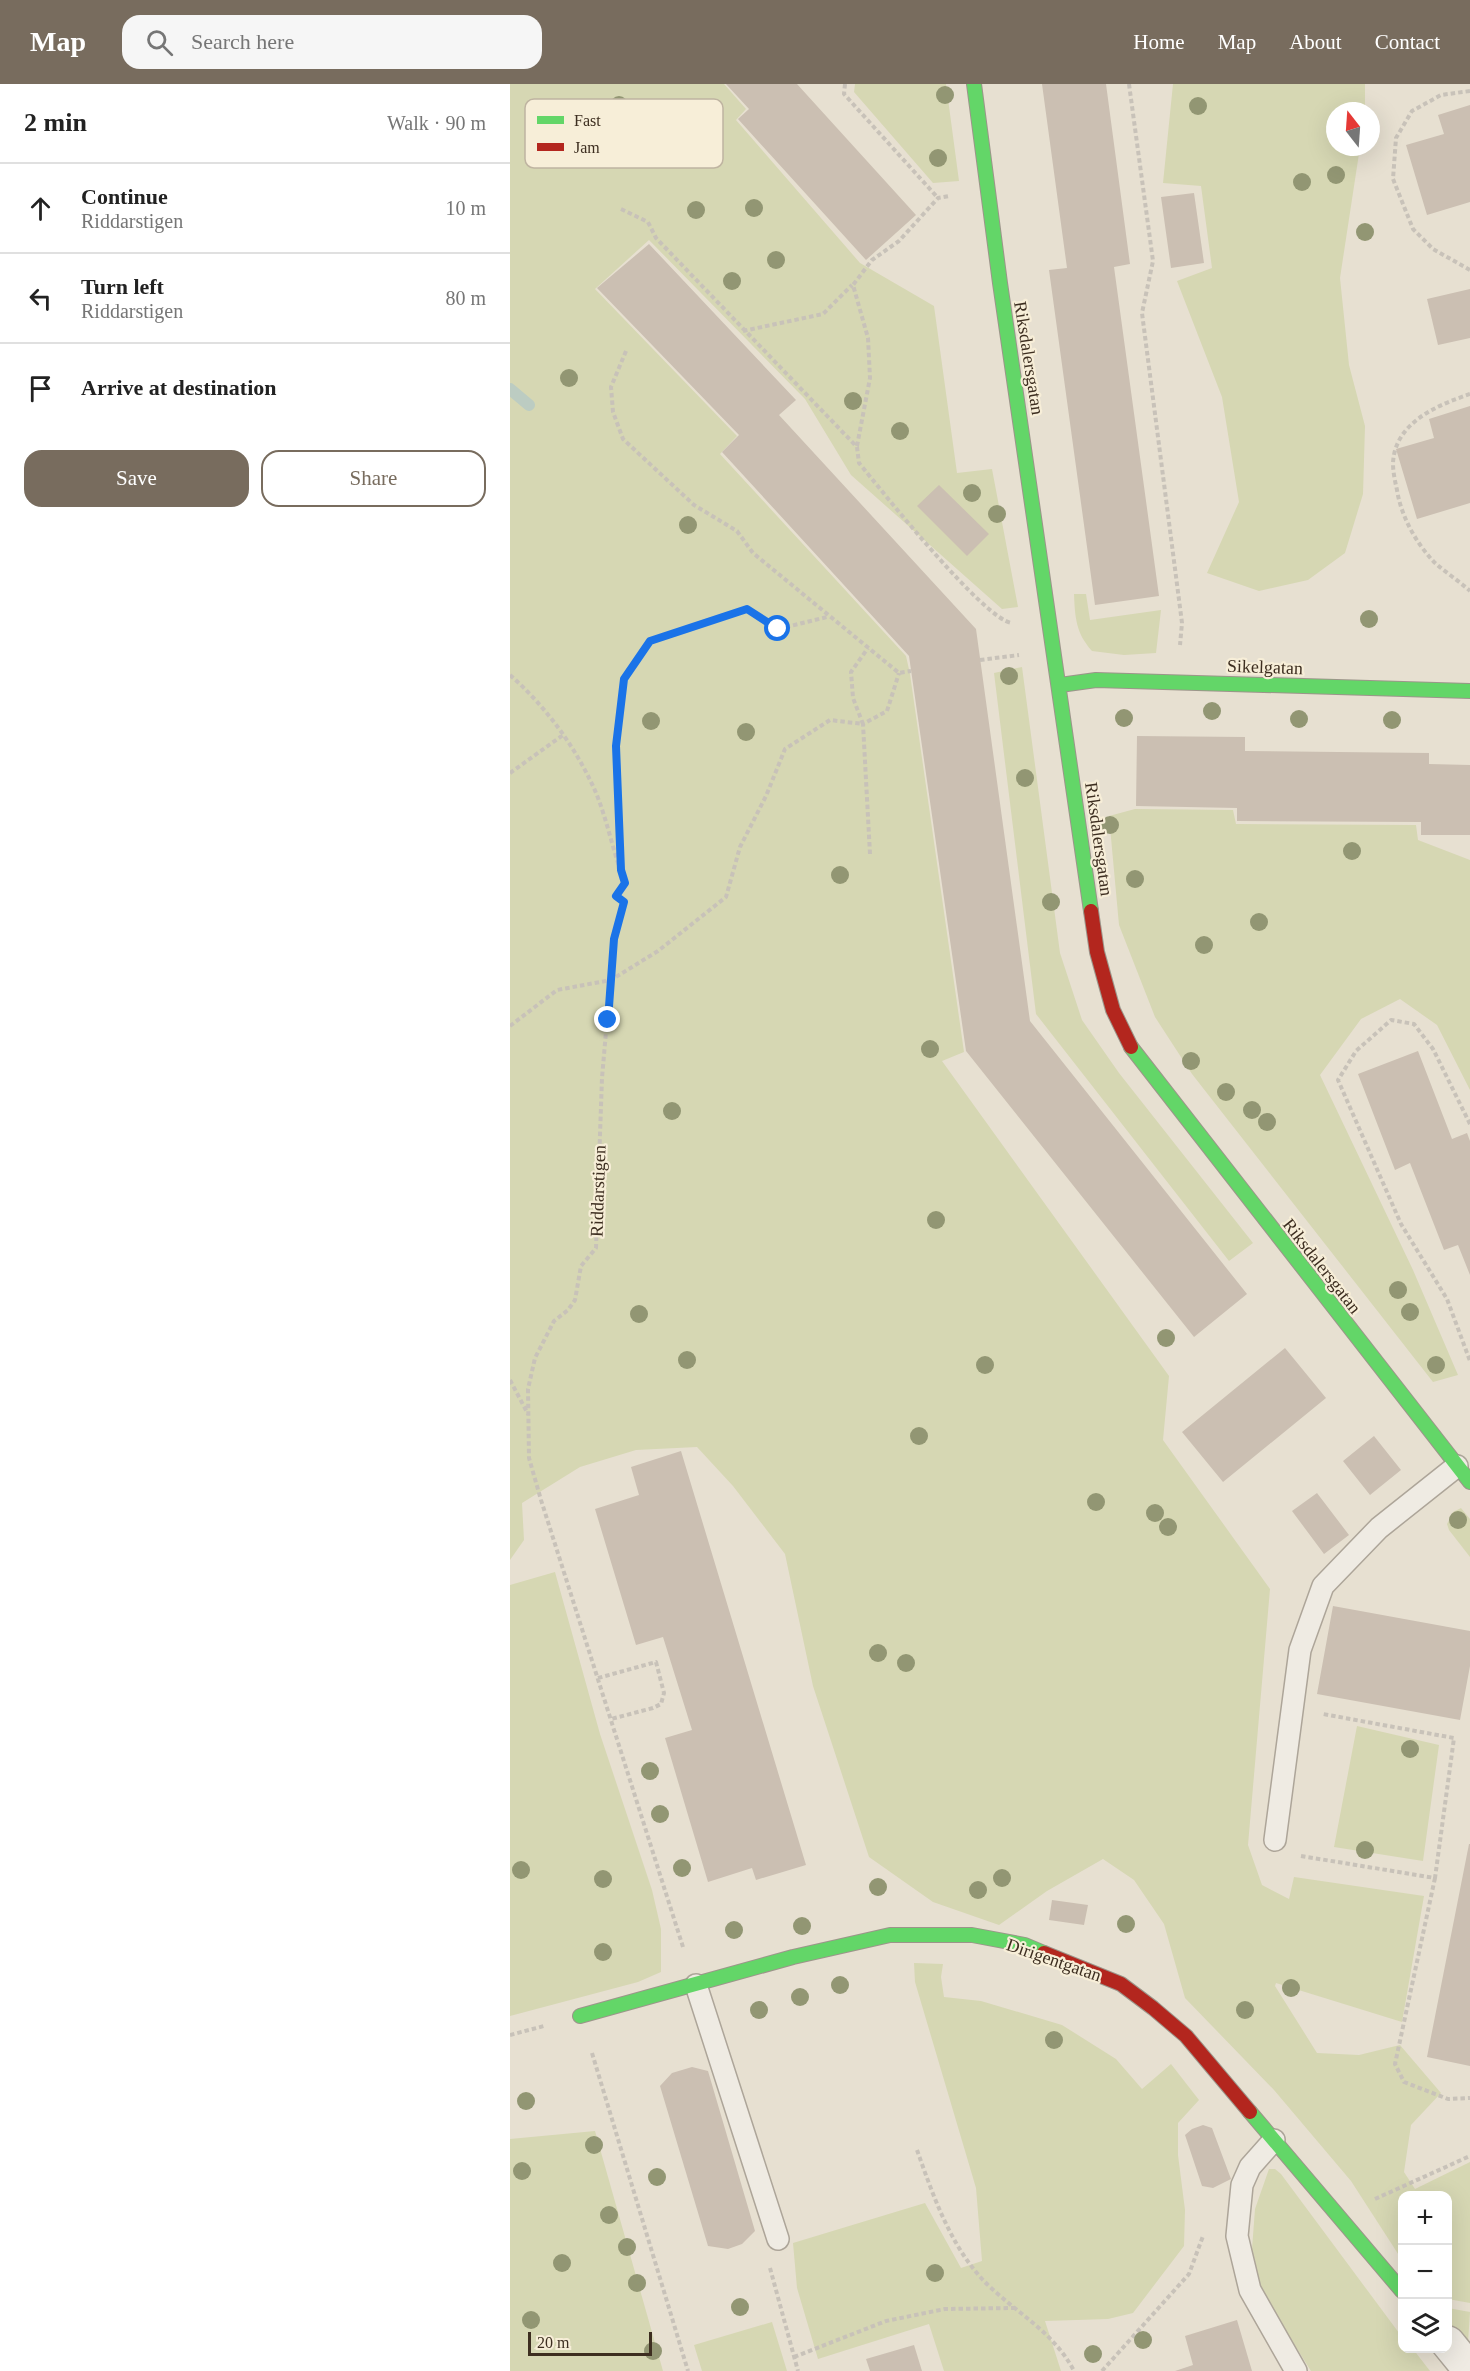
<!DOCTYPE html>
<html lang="en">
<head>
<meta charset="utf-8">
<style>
	body { margin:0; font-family:"Times New Roman",serif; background:#f6f6f6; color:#222 }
	.controls { position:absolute; right:18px; bottom:18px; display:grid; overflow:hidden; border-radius:12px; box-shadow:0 6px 24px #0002 }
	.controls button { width:54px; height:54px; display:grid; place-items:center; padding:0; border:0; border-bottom:2px solid #e0e0e0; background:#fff; color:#222; font:30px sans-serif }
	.compass { position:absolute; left:816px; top:18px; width:54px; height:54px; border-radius:50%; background:#fff; box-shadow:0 6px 24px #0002; rotate:343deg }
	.scale { position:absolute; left:18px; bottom:15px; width:124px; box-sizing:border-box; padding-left:6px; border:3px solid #3d2e20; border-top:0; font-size:16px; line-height:21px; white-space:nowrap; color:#3d2e20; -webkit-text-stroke:4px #f7eed8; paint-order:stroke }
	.stop { position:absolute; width:18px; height:18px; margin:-14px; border:4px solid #1a73e8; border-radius:50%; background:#fff }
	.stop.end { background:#1a73e8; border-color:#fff; box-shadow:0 2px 6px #0008 }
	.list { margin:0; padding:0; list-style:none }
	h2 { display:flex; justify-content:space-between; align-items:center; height:78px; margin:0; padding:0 24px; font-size:26px }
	h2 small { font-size:20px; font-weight:400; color:#767676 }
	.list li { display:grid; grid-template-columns:39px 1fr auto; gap:18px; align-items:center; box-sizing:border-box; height:90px; padding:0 24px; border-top:2px solid #e0e0e0 }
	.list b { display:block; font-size:22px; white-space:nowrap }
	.list p { margin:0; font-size:20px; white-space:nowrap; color:#767676 }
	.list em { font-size:20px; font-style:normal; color:#767676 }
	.actions { display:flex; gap:12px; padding:18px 24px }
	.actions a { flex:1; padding:14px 0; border:2px solid #786c5e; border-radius:18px; text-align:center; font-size:21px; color:#786c5e }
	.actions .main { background:#786c5e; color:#fff }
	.icon { flex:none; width:33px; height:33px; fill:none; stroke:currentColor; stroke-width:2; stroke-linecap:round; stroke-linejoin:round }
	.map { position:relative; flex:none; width:960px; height:2287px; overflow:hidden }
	header { display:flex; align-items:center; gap:36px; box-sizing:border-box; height:84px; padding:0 30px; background:#786c5e; color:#fff }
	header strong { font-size:28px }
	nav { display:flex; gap:33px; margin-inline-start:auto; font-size:21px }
	.search { width:420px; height:54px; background:#f6f6f6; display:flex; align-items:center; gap:15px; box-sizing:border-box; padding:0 21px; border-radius:18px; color:#767676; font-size:22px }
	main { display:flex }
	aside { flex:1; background:#fff }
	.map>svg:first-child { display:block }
	.green { fill:#d6d7b3 }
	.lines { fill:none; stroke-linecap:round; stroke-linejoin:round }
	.stream { stroke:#bcccc2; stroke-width:12 }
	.building { fill:#cbbfb2 }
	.lane-casing { stroke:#ada599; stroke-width:24 }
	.street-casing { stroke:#ada599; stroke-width:36 }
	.fast-casing { stroke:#9c958a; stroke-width:16 }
	.jam-casing { stroke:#9c958a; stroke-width:16 }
	.path { stroke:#c8c2b9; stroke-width:4; stroke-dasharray:4.5 3; stroke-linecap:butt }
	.lane { stroke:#efebe3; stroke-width:21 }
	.street { stroke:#efebe3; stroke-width:33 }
	.fast { stroke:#63d668; stroke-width:14 }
	.jam { stroke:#b3261e; stroke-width:14 }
	.tree { fill:#929673 }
	.route { stroke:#1a73e8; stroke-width:8 }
	.labels { text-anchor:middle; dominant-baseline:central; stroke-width:4.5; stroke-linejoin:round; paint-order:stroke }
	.street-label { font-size:18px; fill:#3d2e20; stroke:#f7eed8 }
	.key { fill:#f7eed8; stroke:#bfb4a1; stroke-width:1.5 }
	.key-label { font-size:16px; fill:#3d2e20 }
</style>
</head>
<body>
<header>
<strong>Map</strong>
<div class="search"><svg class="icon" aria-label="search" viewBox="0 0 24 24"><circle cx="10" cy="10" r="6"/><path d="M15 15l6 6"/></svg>Search here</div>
<nav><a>Home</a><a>Map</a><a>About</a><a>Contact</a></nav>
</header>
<main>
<aside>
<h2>2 min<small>Walk · 90 m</small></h2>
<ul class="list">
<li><svg class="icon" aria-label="ahead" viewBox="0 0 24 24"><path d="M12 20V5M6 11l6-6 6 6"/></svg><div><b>Continue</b><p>Riddarstigen</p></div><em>10 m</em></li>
<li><svg class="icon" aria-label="left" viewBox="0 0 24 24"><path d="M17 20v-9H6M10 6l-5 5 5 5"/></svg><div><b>Turn left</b><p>Riddarstigen</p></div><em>80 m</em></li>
<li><svg class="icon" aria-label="arrive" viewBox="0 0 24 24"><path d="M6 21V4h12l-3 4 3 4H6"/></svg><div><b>Arrive at destination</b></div></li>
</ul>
<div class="actions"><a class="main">Save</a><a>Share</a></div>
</aside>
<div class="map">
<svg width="960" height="2287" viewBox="0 0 960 2287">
	<rect width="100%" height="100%" fill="#e7e0d1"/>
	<path class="green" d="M0 0H214L236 25 226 36 350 179 424 222 447 389 482 385 508 523 492 525 341 391 295 315 139 156 85 205 227 352 210 370 396 572 400 590 454 968 432 977 659 1292 653 1356 760 1505 738 1761 752 1801 779 1815 784 1793 914 1812 892 1938 766 1899 765 1902 807 1969 849 1971 890 1961 931 2009 901 2041 894 2088 905 2105 960 2078V2219L938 2215V2112H892V2176L841 2097 764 2006 675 1914 654 1840 624 1796 593 1775 537 1807 489 1841 423 1818 359 1773 303 1602 275 1470 223 1402 187 1363 126 1366 70 1383 12 1419 14 1456 0 1476Z
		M345 0H436L449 97 423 99 344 8Z
		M663 0H855V27H825V63H850L830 194 839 281 855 342 853 410 835 469 798 496 749 507 697 489 729 418 712 313 667 197 702 184 691 102 653 99Z
		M564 510H576L580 536 651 526 646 569 614 571 582 567C566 549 565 534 564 510Z
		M512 583 550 869 572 936 609 989 743 1159 719 1177 526 930 484 589Z
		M625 725 723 726 726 740 906 741 908 756 960 776V1006L927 941 890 915 851 935 810 991 903 1186 948 1291 923 1298 682 990 645 933 609 841 599 732Z
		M951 1424 960 1435V1473L939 1446 937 1440 943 1428Z
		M45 1488 90 1650 142 1806 151 1845V1888L128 1898 0 1932V1501Z
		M847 1642 929 1661 913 1777 824 1763Z
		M404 1879 433 1880 431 1893 434 1913 471 1917 552 1941 606 1975 632 2005 661 1980 689 2016 668 2039V2071L675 2126 674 2162 623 2229 598 2235 535 2237 551 2287H434L419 2240 308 2275 287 2204 283 2159 415 2119 451 2184 472 2177 466 2104 405 1898Z
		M85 2047 153 2287H0V2055Z
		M759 2085H765L771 2090 892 2253V2264L903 2265 920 2287H801L752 2209 745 2188 742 2165 745 2125Z
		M938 2224 960 2228 958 2259 954 2258 938 2240Z
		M262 2238 277 2287H192L184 2261Z"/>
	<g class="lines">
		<path class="stream" d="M0 305 19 321"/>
	</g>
	<path class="building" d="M216 0H287L406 131 356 176 228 35 239 25Z
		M532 0H596L620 180 604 183 649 512 585 521 539 186 557 184Z
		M960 21V118L917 131 896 61 934 50 928 31Z
		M684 109 694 179 661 184 651 113Z
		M139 160 286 316 269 331 466 545 520 937 737 1210 684 1253 456 967 399 572 212 368 229 351 87 204Z
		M960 205V254L928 261 917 215Z
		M960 322V419L907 435 886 365 924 354 919 335Z
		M429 401 479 450 457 472 407 422Z
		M627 652 735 653V667L919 669V680L960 681V751H911V738L727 737V724L626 722Z
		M908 967 942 1055 957 1049 960 1057V1191L948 1161 934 1166 900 1079 885 1086 848 990Z
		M775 1264 816 1314 713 1398 672 1348Z
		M864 1352 891 1386 860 1411 833 1377Z
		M171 1367 296 1781 246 1796 242 1784 198 1798 155 1654 182 1646 153 1553 126 1561 85 1425 129 1411 121 1383Z
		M807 1409 839 1451 814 1470 782 1427Z
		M823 1522 960 1547V1582L950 1636 807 1610Z
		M959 1760H960V1982L917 1973Z
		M542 1816 578 1821 574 1841 539 1836Z
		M182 1983 198 1987 245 2147 232 2160 218 2165 198 2162 150 2002 162 1989Z
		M693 2041 702 2044 721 2095 703 2104 692 2102 675 2051 682 2045Z
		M727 2236 742 2287H665L683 2281 675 2252Z
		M404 2261 412 2287H360L356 2275Z"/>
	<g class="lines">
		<defs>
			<path id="lane" d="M765 1756 790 1566 813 1502 869 1444 947 1382
				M186 1901 268 2155
				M764 2056 740 2083 732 2101 727 2152 740 2206 786 2287"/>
			<path id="street" d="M938 2259 960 2286"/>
			<path id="fast" d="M464 0 490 199 581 827
				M550 601 586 596 960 607
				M621 963 960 1398
				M70 1932 283 1873 380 1851H462L515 1861 534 1869
				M740 2028 892 2207"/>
			<path id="jam" d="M581 827 587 868 603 926 621 963
				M534 1869 611 1900 643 1924 676 1952 740 2028"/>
		</defs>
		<use href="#lane" class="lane-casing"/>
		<use href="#street" class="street-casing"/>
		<use href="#fast" class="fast-casing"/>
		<use href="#jam" class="jam-casing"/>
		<path class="path" d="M335 0 334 10 428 114
			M619 0 643 177 632 229 672 539 670 561
			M960 7 931 11 902 27 886 54 883 95 903 145 923 165 960 186
			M111 125 138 138 146 154 347 363 349 379C372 407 474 536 502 539
			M233 247 313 230 342 201
			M116 267 101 303 103 328 113 355 184 421 227 447 243 469 389 589 401 587
			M960 310C928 321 885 338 883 379 883 388 885 397 887 406 891 432 906 459 924 478 935 488 949 497 960 507
			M347 362 360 294 358 254 343 201 362 176 389 157 428 114 439 112
			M470 576 509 571
			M0 591C33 620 62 658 81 698 94 724 100 755 109 782
			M0 689 53 651
			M360 770 353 640 377 627 389 589
			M0 942 47 906 101 896 148 867 216 813 230 763 256 712 275 665 320 636 353 640 343 614 341 588 358 564
			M960 1040 923 965 904 940 881 936 846 967 828 996 891 1140 937 1215 960 1277
			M0 1296 18 1330
			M88 1594 146 1578 154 1609 151 1620 143 1624 101 1635
			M791 1772 925 1794 944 1654 813 1630
			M925 1794 885 1980 894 1998 938 2015 960 2014
			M173 1863 31 1416 19 1374 18 1305 25 1274 44 1237 58 1226 65 1216 71 1182 86 1164 92 994 104 855 114 818 106 812 115 799 111 786 106 662 114 595 140 557 237 525 268 545 317 533
			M0 1951 34 1942
			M82 1969 178 2287
			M407 2066C424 2114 442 2167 480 2203 510 2231 545 2250 564 2287
			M865 2115 960 2072
			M260 2184 288 2287
			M284 2273 376 2237 435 2225 504 2224
			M592 2287 679 2190 693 2152"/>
		<use href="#lane" class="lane"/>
		<use href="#street" class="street"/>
		<use href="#fast" class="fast"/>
		<use href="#jam" class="jam"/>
	</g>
	<g class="tree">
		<circle cx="435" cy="11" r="9"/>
		<circle cx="109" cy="21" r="9"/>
		<circle cx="688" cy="22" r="9"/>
		<circle cx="428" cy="74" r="9"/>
		<circle cx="826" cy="91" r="9"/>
		<circle cx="792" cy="98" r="9"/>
		<circle cx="244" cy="124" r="9"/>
		<circle cx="186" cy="126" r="9"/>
		<circle cx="855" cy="148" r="9"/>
		<circle cx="266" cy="176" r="9"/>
		<circle cx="222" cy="197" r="9"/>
		<circle cx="59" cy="294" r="9"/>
		<circle cx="343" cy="317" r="9"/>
		<circle cx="390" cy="347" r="9"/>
		<circle cx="462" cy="409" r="9"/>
		<circle cx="487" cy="430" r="9"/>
		<circle cx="178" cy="441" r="9"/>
		<circle cx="859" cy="535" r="9"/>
		<circle cx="499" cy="592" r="9"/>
		<circle cx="702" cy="627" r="9"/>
		<circle cx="614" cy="634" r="9"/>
		<circle cx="789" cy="635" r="9"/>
		<circle cx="882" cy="636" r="9"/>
		<circle cx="141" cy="637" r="9"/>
		<circle cx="236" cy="648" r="9"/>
		<circle cx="515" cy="694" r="9"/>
		<circle cx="600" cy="741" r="9"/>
		<circle cx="842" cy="767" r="9"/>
		<circle cx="330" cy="791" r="9"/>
		<circle cx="625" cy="795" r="9"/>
		<circle cx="541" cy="818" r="9"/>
		<circle cx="749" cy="838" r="9"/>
		<circle cx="694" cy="861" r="9"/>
		<circle cx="420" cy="965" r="9"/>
		<circle cx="681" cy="977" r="9"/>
		<circle cx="716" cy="1008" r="9"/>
		<circle cx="742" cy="1026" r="9"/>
		<circle cx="162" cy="1027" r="9"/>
		<circle cx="757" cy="1038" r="9"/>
		<circle cx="426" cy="1136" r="9"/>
		<circle cx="888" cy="1206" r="9"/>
		<circle cx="900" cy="1228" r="9"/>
		<circle cx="129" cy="1230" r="9"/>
		<circle cx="656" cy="1254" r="9"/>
		<circle cx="177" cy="1276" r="9"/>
		<circle cx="475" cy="1281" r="9"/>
		<circle cx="926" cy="1281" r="9"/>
		<circle cx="409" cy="1352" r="9"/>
		<circle cx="586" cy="1418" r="9"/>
		<circle cx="645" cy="1429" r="9"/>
		<circle cx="948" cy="1436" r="9"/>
		<circle cx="658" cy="1443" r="9"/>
		<circle cx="368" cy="1569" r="9"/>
		<circle cx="396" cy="1579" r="9"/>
		<circle cx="900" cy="1665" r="9"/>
		<circle cx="140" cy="1687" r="9"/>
		<circle cx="150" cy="1730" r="9"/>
		<circle cx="855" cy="1766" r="9"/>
		<circle cx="172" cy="1784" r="9"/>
		<circle cx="11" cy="1786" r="9"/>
		<circle cx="492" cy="1794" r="9"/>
		<circle cx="93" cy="1795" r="9"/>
		<circle cx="368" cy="1803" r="9"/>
		<circle cx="468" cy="1806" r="9"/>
		<circle cx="616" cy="1840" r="9"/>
		<circle cx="292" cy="1842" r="9"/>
		<circle cx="224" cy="1846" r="9"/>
		<circle cx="93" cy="1868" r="9"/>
		<circle cx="330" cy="1901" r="9"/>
		<circle cx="781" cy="1904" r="9"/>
		<circle cx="290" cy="1913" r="9"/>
		<circle cx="249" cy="1926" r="9"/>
		<circle cx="735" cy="1926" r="9"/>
		<circle cx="544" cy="1956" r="9"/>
		<circle cx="16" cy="2017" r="9"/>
		<circle cx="84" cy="2061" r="9"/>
		<circle cx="12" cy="2087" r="9"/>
		<circle cx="147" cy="2093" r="9"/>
		<circle cx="99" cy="2131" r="9"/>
		<circle cx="117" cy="2163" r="9"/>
		<circle cx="52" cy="2179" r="9"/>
		<circle cx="425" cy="2189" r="9"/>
		<circle cx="127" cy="2199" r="9"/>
		<circle cx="230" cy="2223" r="9"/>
		<circle cx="21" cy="2236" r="9"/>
		<circle cx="633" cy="2256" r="9"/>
		<circle cx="143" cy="2267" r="9"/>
		<circle cx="583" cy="2270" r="9"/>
	</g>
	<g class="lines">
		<path class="route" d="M98 936 104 855 114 818 106 812 115 799 111 786 106 662 114 595 140 557 237 525 268 545"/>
	</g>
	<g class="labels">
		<g class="street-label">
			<text transform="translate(519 274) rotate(81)">Riksdalersgatan</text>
			<text transform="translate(755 583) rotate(2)">Sikelgatan</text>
			<text transform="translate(589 755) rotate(82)">Riksdalersgatan</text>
			<text transform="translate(88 1107) rotate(-88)">Riddarstigen</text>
			<text transform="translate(812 1182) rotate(52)">Riksdalersgatan</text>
			<text transform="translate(544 1876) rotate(19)">Dirigentgatan</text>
		</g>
	</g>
	<rect x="15" y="15" width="198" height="69" rx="9" class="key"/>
	<rect x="27" y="32" width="27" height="8" fill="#63d668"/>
	<rect x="27" y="59" width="27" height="8" fill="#b3261e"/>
	<g class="key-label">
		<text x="64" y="42">Fast</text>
		<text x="64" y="69">Jam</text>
	</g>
</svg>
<div class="controls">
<button>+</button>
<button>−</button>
<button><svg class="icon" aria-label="layers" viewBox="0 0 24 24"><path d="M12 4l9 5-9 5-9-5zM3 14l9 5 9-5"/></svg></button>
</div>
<svg class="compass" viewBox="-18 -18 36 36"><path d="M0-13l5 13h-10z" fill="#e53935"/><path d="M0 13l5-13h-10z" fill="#767676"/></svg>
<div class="scale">20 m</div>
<div class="stop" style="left:268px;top:545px"></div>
<div class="stop end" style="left:98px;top:936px"></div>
</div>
</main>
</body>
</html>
